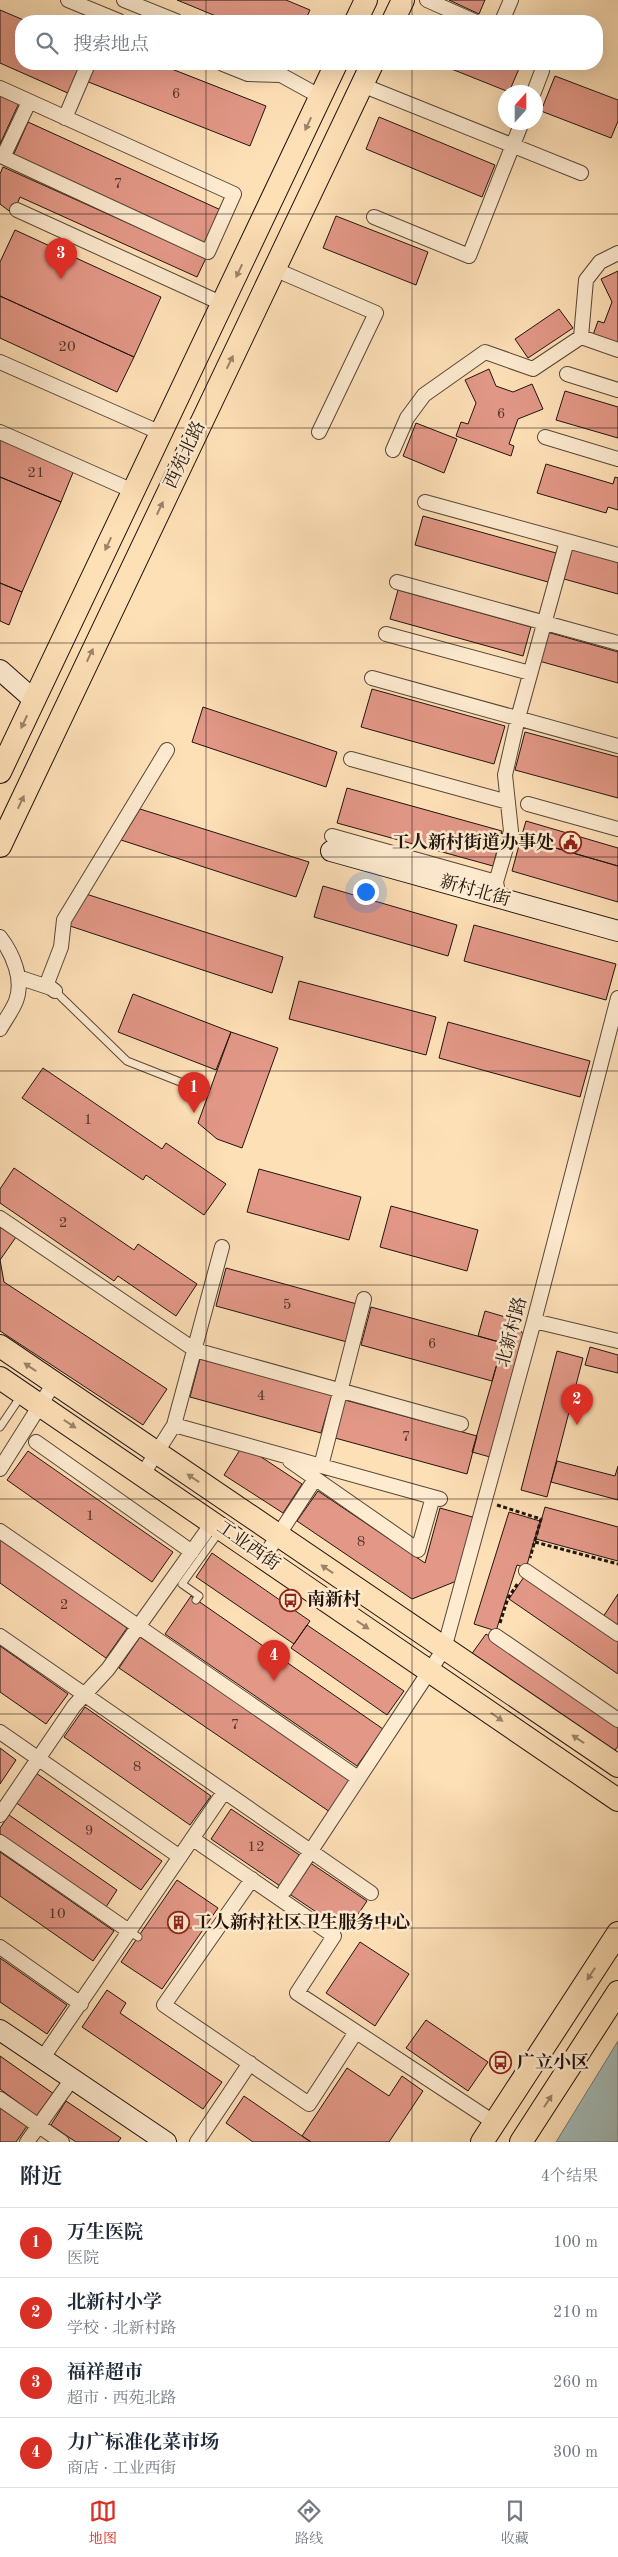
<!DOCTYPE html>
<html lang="zh">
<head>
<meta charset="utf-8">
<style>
	body { margin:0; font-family:"Old Standard TT","Noto Serif SC",serif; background:#f2f2f3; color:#1f2937 }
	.compass { position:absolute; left:498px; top:85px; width:45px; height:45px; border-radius:50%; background:#fff; box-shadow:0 5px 20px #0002; rotate:21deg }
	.you { position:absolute; left:365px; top:891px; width:18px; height:18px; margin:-12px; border:4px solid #fff; border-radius:50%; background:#1a73e8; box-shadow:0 0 0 8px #1a73e833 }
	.badge { display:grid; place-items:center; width:32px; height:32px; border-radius:50%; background:#d93025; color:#fff; font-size:16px; font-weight:700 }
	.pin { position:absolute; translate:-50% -41px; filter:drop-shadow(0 1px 2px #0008) }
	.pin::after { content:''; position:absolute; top:26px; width:18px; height:15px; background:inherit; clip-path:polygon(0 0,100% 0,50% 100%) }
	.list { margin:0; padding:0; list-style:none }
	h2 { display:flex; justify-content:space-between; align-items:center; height:65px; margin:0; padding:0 20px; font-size:21px }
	h2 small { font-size:16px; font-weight:400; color:#747a83 }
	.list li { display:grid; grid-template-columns:32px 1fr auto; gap:15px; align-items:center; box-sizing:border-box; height:70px; padding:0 20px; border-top:1px solid #e0e1e3 }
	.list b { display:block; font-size:19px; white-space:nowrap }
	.list p { margin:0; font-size:16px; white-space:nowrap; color:#747a83 }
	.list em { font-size:16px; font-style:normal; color:#747a83 }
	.icon { flex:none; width:28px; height:28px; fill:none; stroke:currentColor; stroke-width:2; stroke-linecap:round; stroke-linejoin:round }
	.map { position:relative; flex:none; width:618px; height:2142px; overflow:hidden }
	.search { position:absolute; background:#fff; box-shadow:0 5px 20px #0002; left:15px; right:15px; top:15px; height:55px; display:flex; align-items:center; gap:12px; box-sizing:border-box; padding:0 18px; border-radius:20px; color:#747a83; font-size:19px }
	.sheet { height:345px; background:#fff }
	nav { display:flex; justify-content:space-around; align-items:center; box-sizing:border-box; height:70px; border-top:1px solid #e0e1e3; background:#fff; font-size:14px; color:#747a83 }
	nav a { display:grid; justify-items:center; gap:2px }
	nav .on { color:#d93025 }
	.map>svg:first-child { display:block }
	.water { fill:#a3bbb8; stroke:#6f7874 }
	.building { fill:#e39887; stroke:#21140e }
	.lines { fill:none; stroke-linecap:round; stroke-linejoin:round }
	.lane-casing { stroke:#584738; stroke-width:9 }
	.street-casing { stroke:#584738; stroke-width:16 }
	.secondary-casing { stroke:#21140e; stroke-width:22 }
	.primary-casing { stroke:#21140e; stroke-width:24 }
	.path { stroke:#21140e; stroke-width:3; stroke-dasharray:4 2.5; stroke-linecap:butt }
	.lane { stroke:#feebd0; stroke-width:7 }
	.street { stroke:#feebd0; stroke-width:14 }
	.secondary { stroke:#feebd0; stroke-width:20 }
	.primary { stroke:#fee0b7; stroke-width:22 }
	.oneway { fill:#9b846b }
	.grid { fill:none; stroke:#21140e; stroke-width:1; stroke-opacity:0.55 }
	.labels { text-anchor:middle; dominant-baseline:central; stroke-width:5; stroke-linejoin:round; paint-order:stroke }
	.number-label { font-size:15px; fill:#52352c }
	.street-label { font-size:18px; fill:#21140e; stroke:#feebd0 }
	.poi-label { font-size:18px; font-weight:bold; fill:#21140e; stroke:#feebd0; text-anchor:start }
</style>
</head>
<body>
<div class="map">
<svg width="618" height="2142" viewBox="0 0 618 2142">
	<rect width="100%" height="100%" fill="#fee0b7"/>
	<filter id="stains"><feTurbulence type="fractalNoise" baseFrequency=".004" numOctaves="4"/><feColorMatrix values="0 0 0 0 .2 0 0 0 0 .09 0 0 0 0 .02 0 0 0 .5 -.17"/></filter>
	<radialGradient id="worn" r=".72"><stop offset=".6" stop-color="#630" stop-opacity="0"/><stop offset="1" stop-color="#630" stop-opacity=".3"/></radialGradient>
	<path class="water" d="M618 2041V2142H556Z"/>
	<path class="building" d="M177 0H286L310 10 305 21H228Z
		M449 0H485L479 14Z
		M0 10 26 21H21V64H83L70 94 0 63Z
		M93 64H159L266 106 250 146 86 81Z
		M439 64H521L509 92Z
		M555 76 618 100V121L611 138 541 111Z
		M0 94 19 103 0 144Z
		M379 117 495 165 482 197 366 149Z
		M28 122 223 211 208 245 13 156Z
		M3 167 206 258 197 277 20 197 13 214 0 204V174Z
		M336 216 428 252 416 285 323 248Z
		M15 230 161 297 134 357 0 296V262Z
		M618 271V344L593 335 598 321 604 323 612 302 601 279Z
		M0 296 134 357 117 392 0 338Z
		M559 309 573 328 528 358 515 339Z
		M489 369 496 386 513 392 532 384 543 409 518 419 509 444 514 446 511 456 456 436 461 422 468 424 476 403 465 380Z
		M565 391 618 407V438L556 420Z
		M416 423 457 439 444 473 403 456Z
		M0 439 74 470 61 502 0 477Z
		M546 464 613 484 615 477 618 478V510L608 507 606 513 537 493Z
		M0 477 61 502 22 592 0 583Z
		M423 516 556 553 548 582 415 545Z
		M572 549 618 562V594L564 579Z
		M0 583 22 592 9 625 0 621Z
		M398 590 531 627 523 656 390 619Z
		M547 632 618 652V683L539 661Z
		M372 689 505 726 494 764 361 727Z
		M203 707 337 752 326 787 192 742Z
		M525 732 618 757V798L515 770Z
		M347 788 502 831 493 866 337 823Z
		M140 809 309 862 296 897 121 840Z
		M526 821 618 848V866L521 838Z
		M521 838 618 866V902L512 871Z
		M323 886 457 925 448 956 314 917Z
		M86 894 283 957 272 993 67 925Z
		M474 925 616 964 606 1000 464 961Z
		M299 981 436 1017 426 1055 289 1019Z
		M133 994 231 1032 216 1070 118 1032Z
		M448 1022 590 1061 580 1097 439 1058Z
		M231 1032 278 1048 242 1148 217 1139 198 1123Z
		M43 1068 162 1149 166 1143 226 1184 204 1215 146 1175 143 1180 22 1098Z
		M14 1168 134 1250 138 1244 197 1284 176 1316 118 1276 114 1281 0 1203V1189Z
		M259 1169 361 1197 349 1240 247 1212Z
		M391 1206 478 1230 467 1271 380 1247Z
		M0 1227 16 1237 0 1260 4 1282 167 1389 143 1425 0 1331Z
		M226 1268 357 1304 347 1342 216 1306Z
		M371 1307 503 1343 492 1381 361 1345Z
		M485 1311 512 1319 523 1334 490 1457 472 1452 503 1343 478 1336Z
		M590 1347 618 1355V1373L585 1365Z
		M557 1351 583 1358 547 1497 521 1490Z
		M200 1359 332 1395 321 1433 190 1397Z
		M345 1400 477 1436 467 1474 335 1438Z
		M243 1445 302 1484 283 1513 224 1475Z
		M28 1451 173 1552 152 1582 7 1480Z
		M557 1461 615 1476 618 1466V1500L551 1482Z
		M318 1491 425 1563 440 1508 476 1518 459 1580 412 1599 297 1521Z
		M545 1507 618 1527V1561L536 1539Z
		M509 1512 540 1521 526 1568 517 1565 496 1631 474 1624Z
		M0 1539 127 1628 106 1658 0 1583Z
		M212 1553 310 1621 294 1644 196 1577Z
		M526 1574 618 1637V1674L509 1599Z
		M618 1594V1626L603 1617Z
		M191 1596 383 1729 357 1766 165 1634Z
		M307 1625 404 1691 387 1715 291 1648Z
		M486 1634 618 1724V1746L611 1756 468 1659Z
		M140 1637 352 1781 330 1812 119 1668Z
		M0 1646 68 1694 46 1724 0 1692Z
		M85 1707 211 1796 190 1825 64 1737Z
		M0 1748 16 1760 0 1784Z
		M36 1773 162 1861 141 1890 15 1802Z
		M231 1809 301 1856 280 1886 211 1839Z
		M9 1815 117 1890 106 1907 0 1834V1828Z
		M0 1852 114 1931 93 1961 0 1896Z
		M309 1862 367 1901 346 1932 288 1893Z
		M177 1880 218 1908 162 1989 121 1962Z
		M360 1942 409 1974 375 2026 326 1993Z
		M0 1958 67 2005 47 2034 0 2002Z
		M107 1990 126 2003 120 2013 222 2082 203 2109 82 2027Z
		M426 2020 488 2062 468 2091 406 2048Z
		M0 2056 54 2094 38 2117 0 2089Z
		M347 2068 389 2096 402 2076 423 2091 389 2142H311L302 2136Z
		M244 2096 302 2136 311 2142H253L226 2123Z
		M66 2101 121 2138 118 2142H76L51 2125Z
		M0 2106 27 2126 16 2142H0Z"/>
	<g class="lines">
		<defs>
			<path id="lane" d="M55 991 127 1061 198 1089
				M0 1427 21 1396
				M196 1600 199 1596 182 1584 220 1531
				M129 1931 138 1937"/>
			<path id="street" d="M68 0 119 21
				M124 0 176 21
				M427 0 474 21
				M502 21 511 0
				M223 64 248 74 281 75 321 97
				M362 85 581 173
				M0 88 234 194 208 252 3 157 29 102
				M534 92 542 71
				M65 118 88 64
				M17 210 223 304
				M374 217 469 256 522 122
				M274 269 376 313 319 432
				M581 337 586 280 600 262 618 253
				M0 362 161 433
				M567 374 618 390
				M0 432 133 491
				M545 437 618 459
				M393 450 407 418 424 395 485 352 533 369 581 337 618 350
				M425 502 618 555
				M397 582 618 643
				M386 634 530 673
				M372 678 618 746
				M351 759 508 802
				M528 804 618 829
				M332 836 496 882
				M499 898 496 882 511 831 505 775 518 718 567 541
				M0 937C13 954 24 980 16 1001 12 1011 5 1020 0 1029
				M18 977 51 988 55 991
				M46 986 61 947 64 920 167 750
				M0 1218 195 1350 461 1424
				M534 1321 618 1341
				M174 1425 440 1499
				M36 1442 192 1552
				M290 1461 418 1550 433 1497
				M321 1466 364 1299
				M0 1469 54 1383
				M143 1474 174 1425 222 1247
				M0 1531 358 1778
				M264 1557 315 1479
				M526 1571 618 1634
				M0 1636 371 1893
				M496 1636 618 1720
				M0 1732 180 1857
				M0 1815 74 1706 108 1669 213 1522
				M193 1839 334 1936 297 1993 495 2123
				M0 1842 129 1931
				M252 1879 164 2005 309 2104 356 2032
				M285 1890 444 1649 534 1321 618 998
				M0 1947 81 2004
				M42 2059 224 1792
				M0 2099 62 2142
				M27 2142 72 2079
				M197 2142 250 2063"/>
			<path id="secondary" d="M0 670 34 700
				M331 851 618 931
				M0 2030 166 2142"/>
			<path id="primary" d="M356 21 366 0
				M393 21 403 0
				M0 772 336 64
				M0 846 372 64
				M0 1346 618 1766
				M0 1378 618 1800
				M482 2142 618 1933
				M521 2142 618 1992"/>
		</defs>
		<use href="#lane" class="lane-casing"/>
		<use href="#street" class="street-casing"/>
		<use href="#secondary" class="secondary-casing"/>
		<use href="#primary" class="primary-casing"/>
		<path class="path" d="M497 1505 541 1519 530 1558
			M535 1542 618 1564
			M500 1623 508 1598 518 1583"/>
		<use href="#lane" class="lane"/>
		<use href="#street" class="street"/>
		<use href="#secondary" class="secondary"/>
		<use href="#primary" class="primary"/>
	</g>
	<defs><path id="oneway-solid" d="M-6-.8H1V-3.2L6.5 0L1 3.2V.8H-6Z" transform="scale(1.25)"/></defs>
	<g class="oneway">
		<use href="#oneway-solid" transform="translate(308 124) rotate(115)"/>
		<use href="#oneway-solid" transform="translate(239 271) rotate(115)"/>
		<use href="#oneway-solid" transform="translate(230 362) rotate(-64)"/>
		<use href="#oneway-solid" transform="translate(160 508) rotate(-65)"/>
		<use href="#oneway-solid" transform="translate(108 544) rotate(115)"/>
		<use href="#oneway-solid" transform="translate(90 655) rotate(-65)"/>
		<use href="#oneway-solid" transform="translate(24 722) rotate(115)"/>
		<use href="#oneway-solid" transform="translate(21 802) rotate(-65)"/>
		<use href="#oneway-solid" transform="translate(30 1367) rotate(-146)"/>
		<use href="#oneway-solid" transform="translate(70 1424) rotate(34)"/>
		<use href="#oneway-solid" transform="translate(193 1478) rotate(-146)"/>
		<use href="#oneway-solid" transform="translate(327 1569) rotate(-146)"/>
		<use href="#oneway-solid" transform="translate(363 1625) rotate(34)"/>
		<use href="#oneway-solid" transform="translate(497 1717) rotate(35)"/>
		<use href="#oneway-solid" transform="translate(578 1739) rotate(-146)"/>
		<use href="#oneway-solid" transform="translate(591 1974) rotate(123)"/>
		<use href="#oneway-solid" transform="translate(548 2101) rotate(-57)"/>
	</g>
	<path class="grid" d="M206 0V21M412 0V21M206 64V2142M412 64V2142M0 214H618M0 428H618M0 643H618M0 857H618M0 1071H618M0 1285H618M0 1499H618M0 1714H618M0 1928H618"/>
	<defs>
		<symbol id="civic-ring" viewBox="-11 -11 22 22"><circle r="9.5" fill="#feebd0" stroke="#8f2418" stroke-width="1.5"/><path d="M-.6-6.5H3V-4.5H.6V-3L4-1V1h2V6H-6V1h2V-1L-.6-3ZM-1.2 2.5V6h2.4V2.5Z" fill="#8f2418"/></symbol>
		<symbol id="bus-ring" viewBox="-11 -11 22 22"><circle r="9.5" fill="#feebd0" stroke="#8f2418" stroke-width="1.5"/><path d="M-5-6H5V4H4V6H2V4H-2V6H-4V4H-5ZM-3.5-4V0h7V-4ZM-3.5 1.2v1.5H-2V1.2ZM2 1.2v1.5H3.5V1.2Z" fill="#8f2418"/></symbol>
		<symbol id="building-ring" viewBox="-11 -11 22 22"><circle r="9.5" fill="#feebd0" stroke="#8f2418" stroke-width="1.5"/><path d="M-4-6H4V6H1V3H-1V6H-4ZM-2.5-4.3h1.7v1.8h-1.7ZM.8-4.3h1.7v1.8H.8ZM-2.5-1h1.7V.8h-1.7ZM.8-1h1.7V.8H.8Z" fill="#8f2418"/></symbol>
	</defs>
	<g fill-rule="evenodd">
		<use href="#civic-ring" x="558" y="830" width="25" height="25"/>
		<use href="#bus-ring" x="278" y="1588" width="25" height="25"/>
		<use href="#building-ring" x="166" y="1910" width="25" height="25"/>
		<use href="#bus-ring" x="488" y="2050" width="25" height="25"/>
	</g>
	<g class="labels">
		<g class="number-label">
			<text x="176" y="94">6</text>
			<text x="118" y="184">7</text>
			<text x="67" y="347">20</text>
			<text x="501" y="414">6</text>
			<text x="36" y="473">21</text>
			<text x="88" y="1120">1</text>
			<text x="63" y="1223">2</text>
			<text x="287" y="1305">5</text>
			<text x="432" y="1344">6</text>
			<text x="261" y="1396">4</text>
			<text x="406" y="1437">7</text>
			<text x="90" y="1516">1</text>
			<text x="361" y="1542">8</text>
			<text x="64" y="1605">2</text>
			<text x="235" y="1725">7</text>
			<text x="137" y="1767">8</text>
			<text x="89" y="1831">9</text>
			<text x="256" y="1847">12</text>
			<text x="57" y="1914">10</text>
		</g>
		<g class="street-label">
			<text transform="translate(185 455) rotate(-65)">西苑北路</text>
			<text transform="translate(475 891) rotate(16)">新村北街</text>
			<text transform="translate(512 1332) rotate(-75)">北新村路</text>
			<text transform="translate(248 1546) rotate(35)">工业西街</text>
		</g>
		<g class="poi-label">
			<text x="554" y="843" text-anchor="end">工人新村街道办事处</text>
			<text x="307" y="1600">南新村</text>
			<text x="194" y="1923">工人新村社区卫生服务中心</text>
			<text x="517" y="2063">广立小区</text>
		</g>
	</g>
	<rect width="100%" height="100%" filter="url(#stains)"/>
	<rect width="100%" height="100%" fill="url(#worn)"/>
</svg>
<svg class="compass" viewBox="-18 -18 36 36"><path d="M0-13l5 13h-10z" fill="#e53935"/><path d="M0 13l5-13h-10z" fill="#747a83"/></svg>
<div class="you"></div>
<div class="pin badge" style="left:194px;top:1113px">1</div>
<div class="pin badge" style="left:577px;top:1425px">2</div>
<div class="pin badge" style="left:61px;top:279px">3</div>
<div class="pin badge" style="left:274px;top:1681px">4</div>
<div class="search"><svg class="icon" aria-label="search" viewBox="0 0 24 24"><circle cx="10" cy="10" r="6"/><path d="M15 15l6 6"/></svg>搜索地点</div>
</div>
<section class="sheet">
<h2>附近<small>4个结果</small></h2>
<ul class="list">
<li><span class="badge">1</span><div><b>万生医院</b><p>医院</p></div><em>100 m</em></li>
<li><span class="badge">2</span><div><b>北新村小学</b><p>学校 · 北新村路</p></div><em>210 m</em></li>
<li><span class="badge">3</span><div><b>福祥超市</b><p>超市 · 西苑北路</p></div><em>260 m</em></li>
<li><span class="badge">4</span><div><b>力广标准化菜市场</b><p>商店 · 工业西街</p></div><em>300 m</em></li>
</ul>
</section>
<nav>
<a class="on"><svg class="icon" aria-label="map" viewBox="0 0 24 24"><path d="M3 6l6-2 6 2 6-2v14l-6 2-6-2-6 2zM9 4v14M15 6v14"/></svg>地图</a>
<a><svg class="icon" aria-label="directions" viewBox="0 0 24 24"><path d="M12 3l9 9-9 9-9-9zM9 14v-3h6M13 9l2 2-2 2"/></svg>路线</a>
<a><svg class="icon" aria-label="saved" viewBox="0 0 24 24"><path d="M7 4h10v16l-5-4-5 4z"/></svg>收藏</a>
</nav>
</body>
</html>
